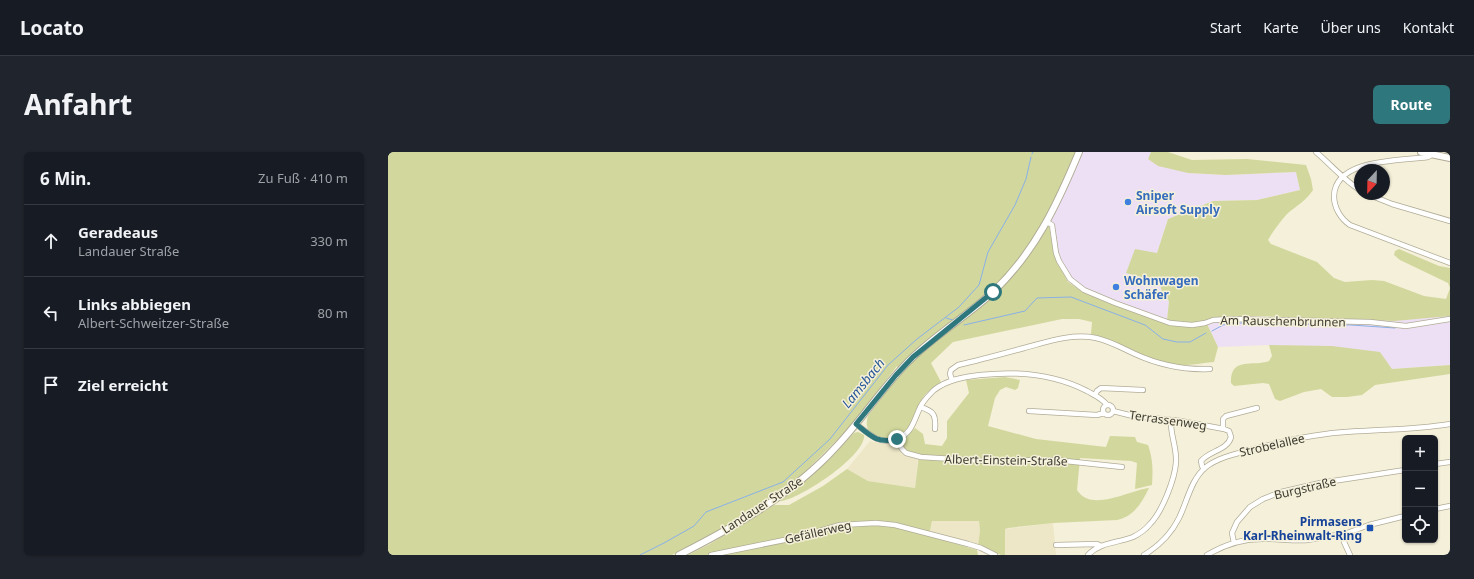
<!DOCTYPE html>
<html lang="de">
<head>
<meta charset="utf-8">
<style>
	body { margin:0; font-family:"Noto Sans",sans-serif; background:#20242c; color:#f1f3f6 }
	.controls { position:absolute; right:12px; bottom:12px; display:grid; overflow:hidden; border-radius:6px; box-shadow:0 1px 3px #0004 }
	.controls button { width:36px; height:36px; display:grid; place-items:center; padding:0; border:0; border-bottom:1px solid #363941; background:#171b24; color:#f1f3f6; font:20px sans-serif }
	.compass { position:absolute; left:966px; top:12px; width:36px; height:36px; border-radius:50%; background:#171b24; box-shadow:0 1px 3px #0004; rotate:202deg }
	.stop { position:absolute; width:12px; height:12px; margin:-9px; border:3px solid #2e777c; border-radius:50%; background:#fff }
	.stop.end { background:#2e777c; border-color:#fff; box-shadow:0 1px 4px #0008 }
	.list { margin:0; padding:0; list-style:none }
	h2 { display:flex; justify-content:space-between; align-items:center; height:52px; margin:0; padding:0 16px; font-size:17px }
	h2 small { font-size:13px; font-weight:400; color:#9ea1a6 }
	.list li { display:grid; grid-template-columns:26px 1fr auto; gap:12px; align-items:center; box-sizing:border-box; height:72px; padding:0 16px; border-top:1px solid #363941 }
	.list b { display:block; font-size:15px; white-space:nowrap }
	.list p { margin:0; font-size:13px; white-space:nowrap; color:#9ea1a6 }
	.list em { font-size:13px; font-style:normal; color:#9ea1a6 }
	.icon { flex:none; width:22px; height:22px; fill:none; stroke:currentColor; stroke-width:2; stroke-linecap:round; stroke-linejoin:round }
	.map { position:relative; flex:none; width:1062px; height:403px; overflow:hidden; border-radius:6px }
	header { display:flex; align-items:center; gap:24px; box-sizing:border-box; height:56px; padding:0 20px; background:#171b24; border-bottom:1px solid #363941 }
	header strong { font-size:19px }
	nav { display:flex; gap:22px; margin-inline-start:auto; font-size:14px }
	.intro { display:flex; align-items:center; justify-content:space-between; box-sizing:border-box; height:96px; padding:0 24px }
	h1 { margin:0; font-size:28px }
	.button { padding:10px 18px; border-radius:6px; background:#2e777c; color:#fff; font-size:14px; font-weight:700 }
	main { display:flex; gap:24px; padding:0 24px }
	aside { flex:1; background:#171b24; border-radius:6px; box-shadow:0 1px 3px #0004 }
	.map>svg:first-child { display:block }
	.commercial { fill:#eee0f4 }
	.built { fill:#ede7c8 }
	.green { fill:#d2d89d }
	.lines { fill:none; stroke-linecap:round; stroke-linejoin:round }
	.stream { stroke:#89b0e7; stroke-width:1 }
	.minor-casing { stroke:#b1ac97; stroke-width:6 }
	.major-casing { stroke:#b1ac97; stroke-width:8 }
	.minor { stroke:#fff; stroke-width:4.5 }
	.major { stroke:#fff; stroke-width:6 }
	.route { stroke:#2e777c; stroke-width:5 }
	.shop-dot { fill:#3f7fe0; stroke:#f5f0d9; stroke-width:1.5 }
	.transit-dot { fill:#1a4fb4; stroke:#f5f0d9; stroke-width:1.5 }
	.labels { text-anchor:middle; dominant-baseline:central; stroke-width:3; stroke-linejoin:round; paint-order:stroke }
	.shop-label { font-size:12px; font-weight:bold; fill:#366cbe; stroke:#f5f0d9; text-anchor:start }
	.street-label { font-size:12px; fill:#3c3a31; stroke:#f5f0d9 }
	.transit-label { font-size:12px; font-weight:bold; fill:#164399; stroke:#f5f0d9; text-anchor:end }
	.water-label { font-size:13px; font-style:italic; fill:#265799; stroke:#f5f0d9 }
</style>
</head>
<body>
<header>
<strong>Locato</strong>
<nav><a>Start</a><a>Karte</a><a>Über uns</a><a>Kontakt</a></nav>
</header>
<div class="intro"><h1>Anfahrt</h1><a class="button">Route</a></div>
<main>
<aside>
<h2>6 Min.<small>Zu Fuß · 410 m</small></h2>
<ul class="list">
<li><svg class="icon" aria-label="ahead" viewBox="0 0 24 24"><path d="M12 20V5M6 11l6-6 6 6"/></svg><div><b>Geradeaus</b><p>Landauer Straße</p></div><em>330 m</em></li>
<li><svg class="icon" aria-label="left" viewBox="0 0 24 24"><path d="M17 20v-9H6M10 6l-5 5 5 5"/></svg><div><b>Links abbiegen</b><p>Albert-Schweitzer-Straße</p></div><em>80 m</em></li>
<li><svg class="icon" aria-label="arrive" viewBox="0 0 24 24"><path d="M6 21V4h12l-3 4 3 4H6"/></svg><div><b>Ziel erreicht</b></div></li>
</ul>
</aside>
<div class="map">
<svg width="1062" height="403" viewBox="0 0 1062 403">
	<rect width="100%" height="100%" fill="#f5f0d9"/>
	<path class="commercial" d="M694 0H763L760 7 800 21 838 23 908 20 912 38 869 48 825 49 780 67 769 101 738 120 772 130 774 142 781 149 779 168 707 141 690 132 682 124 672 106 663 69 680 33Z
		M842 164 946 167 1062 164V213L1004 217 881 193 830 195 819 172Z"/>
	<path class="built" d="M482 289 495 292H505L520 304 530 307 527 336 480 329 459 317Z
		M544 369H591L592 379 590 393 542 381Z
		M665 371 668 403H617V377Z"/>
	<path class="green" d="M0 0H688L677 27 652 75 661 74 666 103 680 130 695 140 776 170 819 172 830 195 826 210C814 211 801 214 789 213 758 210 732 190 703 182L704 170 691 167H674L565 190 543 211 553 230C547 234 540 239 536 244 523 263 529 279 504 286 498 288 488 285 483 281 478 277 478 270 480 264L512 222 509 214 463 274 419 318 401 333 367 356 328 380 284 403H0Z
		M763 0H780L804 8 859 7 918 13 923 27 925 38C918 49 908 54 899 62 892 70 885 79 880 88L883 92 929 110 946 126 957 130 984 128 996 129 1036 144 1058 147 1062 136 1060 131 1012 108 1006 103 1007 99 1011 97 1051 114 1062 116V164L1007 169 871 164H842L811 170 797 171 779 168 781 149 774 142 772 130 738 121 747 97 769 101 780 67 825 49 869 48 912 38 908 20 838 23 800 21 770 14 760 7Z
		M881 193 944 194 992 200 1004 217 1062 213V222L987 233 974 243 959 245H944L933 237 916 240 892 249 887 247 881 232 875 231 846 234 843 231C842 204 865 215 881 209L884 204Z
		M617 225 632 228 630 236 627 238 618 235 612 238 607 246 600 274 648 287 718 295 722 284 747 285 749 290 760 293C765 307 765 318 764 333L747 337 749 311 743 309 692 306 689 338C703 361 742 338 761 336 754 351 745 365 729 368L665 371 620 376 617 377V403H613L590 393 592 379 591 369H544L541 384 589 398 590 403H300L322 392 386 353H401L435 334 459 317 480 329 527 336 531 303C522 301 516 300 514 290L527 276 535 282 537 292 554 294 559 286V269L581 241 578 228Z
		M470 280 476 283C479 303 411 348 393 349L392 348 442 307 466 281Z"/>
	<g class="lines">
		<path class="stream" d="M644 2 645 0
			M558 166 565 168
			M576 173 637 159 649 146 683 145 757 173 775 187 789 190H802L818 181
			M824 179 835 173 848 171 963 173 1007 176
			M252 403 276 391 306 374 318 360 395 330 442 287 500 213 529 187 571 155 591 133 600 100 627 53 638 27 643 5"/>
		<defs>
			<path id="minor" d="M928 0C942 12 957 29 972 38
				M1045 2 1040 5C1014 9 947 6 946 44 946 56 953 67 962 73L1062 111
				M979 42 1004 52 1062 69
				M659 70 664 73 668 101 671 109 682 127 696 138 727 151 782 171 804 173 817 171 825 168 843 167 982 170 1018 174 1062 167
				M564 228 562 222 563 218 570 213C592 208 614 202 636 196 659 190 683 181 708 186 722 189 734 196 747 202 771 213 796 218 822 217
				M707 243 709 239 713 236 755 238
				M715 258a5 5 0 1 1 10 0a5 5 0 1 1-10 0Z
				M532 255C546 259 548 263 547 277
				M641 259 709 263 716 261
				M725 259 745 264 793 269 836 277 841 279 843 285C840 298 821 299 813 309L814 314 816 317
				M468 272C481 282 491 293 508 287 526 282 526 265 534 252 537 247 542 242 546 238 559 228 575 225 592 223 628 219 666 222 699 239 706 243 714 246 719 253
				M835 277V267L838 264 869 256
				M509 287 514 297 518 301 533 305 597 309 668 308 734 315
				M1047 312 1062 310
				M1047 357 1062 354
				M846 391 844 381 849 370 862 355 875 347 893 340 932 331 1017 318
				M668 393 709 392 713 394
				M323 403 411 385 452 373 488 371 507 373 580 392 593 396 607 403
				M700 403C712 390 730 391 745 385 751 382 758 377 762 372 774 360 787 327 788 310 789 296 782 282 783 268
				M756 403C771 394 783 382 791 366 799 350 803 327 818 315 831 305 848 302 863 298 888 291 912 285 938 282 979 277 1021 279 1062 272
				M819 403C837 392 858 386 879 387 893 387 906 389 920 388 932 387 945 381 957 384
				M962 403 956 390 959 381 981 373 1017 364"/>
			<path id="major" d="M1033 0 1062 6
				M291 403C346 375 405 342 447 296 472 270 492 239 517 213 543 185 577 166 605 140 647 100 669 53 691 0"/>
		</defs>
		<use href="#minor" class="minor-casing"/>
		<use href="#major" class="major-casing"/>
		<use href="#minor" class="minor"/>
		<use href="#major" class="major"/>
	</g>
	<g class="lines">
		<path class="route" d="M509 287C489 292 483 284 468 272L508 223 525 205 605 140"/>
	</g>
	<g class="shop-dot">
		<circle cx="740" cy="50" r="4"/>
		<circle cx="728" cy="135" r="4"/>
	</g>
	<rect class="transit-dot" x="978" y="372" width="8" height="8" rx="2"/>
	<g class="labels">
		<g class="shop-label">
			<text x="748" y="43">Sniper<tspan x="748" dy="14">Airsoft Supply</tspan></text>
			<text x="736" y="128">Wohnwagen<tspan x="736" dy="14">Schäfer</tspan></text>
		</g>
		<g class="street-label">
			<text transform="translate(895 169) rotate(1)">Am Rauschenbrunnen</text>
			<text transform="translate(780 268) rotate(8)">Terrassenweg</text>
			<text transform="translate(884 293) rotate(-13)">Strobelallee</text>
			<text transform="translate(618 308) rotate(1)">Albert-Einstein-Straße</text>
			<text transform="translate(917 336) rotate(-13)">Burgstraße</text>
			<text transform="translate(374 353) rotate(-33)">Landauer Straße</text>
			<text transform="translate(430 380) rotate(-13)">Gefällerweg</text>
		</g>
		<g class="transit-label">
			<text x="974" y="369">Pirmasens<tspan x="974" dy="14">Karl-Rheinwalt-Ring</tspan></text>
		</g>
		<g class="water-label">
			<text transform="translate(475 231) rotate(-51)">Lamsbach</text>
		</g>
	</g>
</svg>
<div class="controls">
<button>+</button>
<button>−</button>
<button><svg class="icon" aria-label="locate" viewBox="0 0 24 24"><circle cx="12" cy="12" r="6"/><path d="M12 2v4M12 18v4M2 12h4M18 12h4"/></svg></button>
</div>
<svg class="compass" viewBox="-18 -18 36 36"><path d="M0-13l5 13h-10z" fill="#e53935"/><path d="M0 13l5-13h-10z" fill="#9ea1a6"/></svg>
<div class="stop" style="left:605px;top:140px"></div>
<div class="stop end" style="left:509px;top:287px"></div>
</div>
</main>
</body>
</html>
